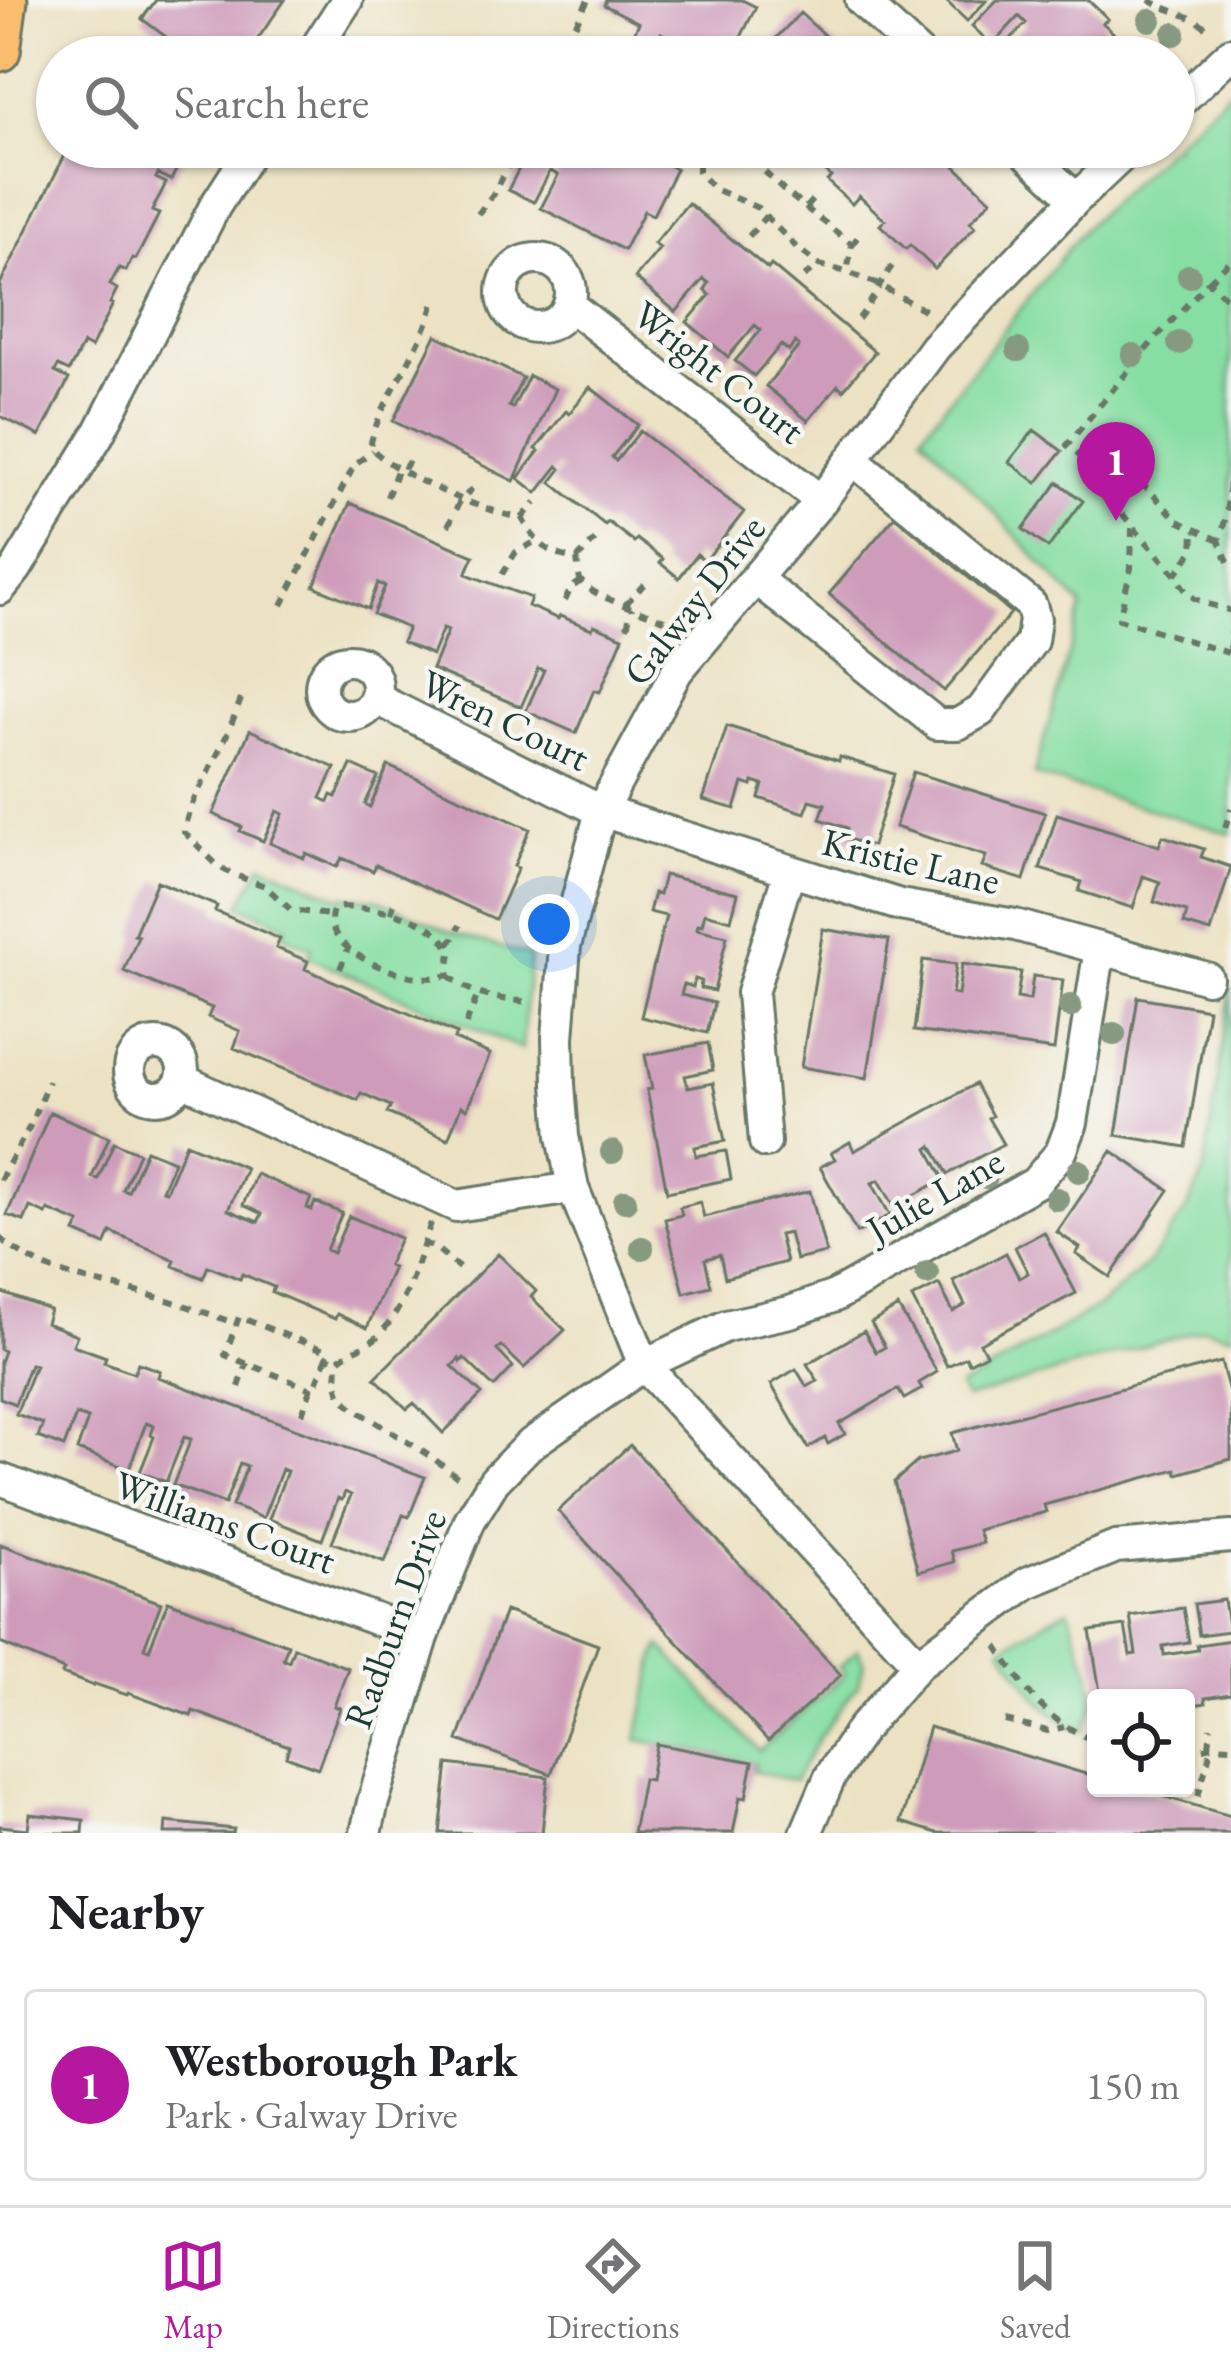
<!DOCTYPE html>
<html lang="en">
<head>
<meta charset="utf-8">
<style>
	body { margin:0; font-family:"EB Garamond",serif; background:#f6f6f6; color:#202124 }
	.controls { position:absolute; right:36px; bottom:36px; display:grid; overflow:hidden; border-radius:12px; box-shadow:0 3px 9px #0004 }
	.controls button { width:108px; height:108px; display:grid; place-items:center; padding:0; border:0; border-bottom:3px solid #e0e0e0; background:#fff; color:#202124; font:60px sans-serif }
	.you { position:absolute; left:549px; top:924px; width:42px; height:42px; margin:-30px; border:9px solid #fff; border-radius:50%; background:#1a73e8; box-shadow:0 0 0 18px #1a73e833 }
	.badge { display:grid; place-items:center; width:78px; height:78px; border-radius:50%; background:#b5179e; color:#fff; font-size:39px; font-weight:700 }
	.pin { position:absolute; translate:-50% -99px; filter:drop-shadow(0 3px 6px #0008) }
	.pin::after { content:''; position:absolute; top:63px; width:42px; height:36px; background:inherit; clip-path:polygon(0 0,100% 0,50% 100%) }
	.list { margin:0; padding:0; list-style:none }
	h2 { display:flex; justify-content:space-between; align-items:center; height:156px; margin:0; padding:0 48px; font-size:51px }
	h2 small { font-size:39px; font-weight:400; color:#757577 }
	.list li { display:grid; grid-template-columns:78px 1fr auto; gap:36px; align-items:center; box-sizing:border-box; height:192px; margin:0 24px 24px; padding:0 24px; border:3px solid #e0e0e0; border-radius:12px }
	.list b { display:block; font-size:45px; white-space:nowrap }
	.list p { margin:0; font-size:39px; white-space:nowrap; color:#757577 }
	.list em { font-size:39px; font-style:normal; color:#757577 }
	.icon { flex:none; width:66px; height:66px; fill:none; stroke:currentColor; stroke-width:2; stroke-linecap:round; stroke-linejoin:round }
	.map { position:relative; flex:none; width:1231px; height:1833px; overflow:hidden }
	.search { position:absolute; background:#fff; box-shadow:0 3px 9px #0004; left:36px; right:36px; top:36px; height:132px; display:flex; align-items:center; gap:30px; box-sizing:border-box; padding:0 42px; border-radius:66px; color:#757577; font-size:45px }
	.sheet { height:372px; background:#fff }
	nav { display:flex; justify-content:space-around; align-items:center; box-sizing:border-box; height:168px; border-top:3px solid #e0e0e0; background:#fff; font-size:33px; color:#757577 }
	nav a { display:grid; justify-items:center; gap:6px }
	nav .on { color:#b5179e }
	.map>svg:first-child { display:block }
	.green { fill:#86dea3; stroke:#528e6c; stroke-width:3 }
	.building { fill:#ce9bba }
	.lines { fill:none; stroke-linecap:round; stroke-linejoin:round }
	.minor-casing { stroke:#677766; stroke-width:36 }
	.major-casing { stroke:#677766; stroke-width:45 }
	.path { stroke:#677766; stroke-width:6; stroke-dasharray:9 9; stroke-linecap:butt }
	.minor { stroke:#fff; stroke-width:30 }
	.major { stroke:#fbbd6e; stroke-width:39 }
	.tree { fill:#879980 }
	.labels { text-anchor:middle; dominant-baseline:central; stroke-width:9; stroke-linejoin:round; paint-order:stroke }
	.street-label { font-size:39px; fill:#1f3d34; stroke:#f6f6f2 }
</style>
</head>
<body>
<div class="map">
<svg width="1231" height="1833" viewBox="0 0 1231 1833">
	<rect width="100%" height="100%" fill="#f6f6f2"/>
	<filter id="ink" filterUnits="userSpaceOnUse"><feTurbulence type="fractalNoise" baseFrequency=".00833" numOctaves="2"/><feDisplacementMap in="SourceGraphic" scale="24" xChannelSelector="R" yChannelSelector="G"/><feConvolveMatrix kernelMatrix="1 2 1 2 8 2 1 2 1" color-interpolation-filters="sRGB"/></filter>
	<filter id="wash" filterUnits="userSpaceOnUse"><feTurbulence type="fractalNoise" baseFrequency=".004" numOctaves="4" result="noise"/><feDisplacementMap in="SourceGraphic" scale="48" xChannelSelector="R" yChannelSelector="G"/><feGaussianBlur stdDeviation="2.7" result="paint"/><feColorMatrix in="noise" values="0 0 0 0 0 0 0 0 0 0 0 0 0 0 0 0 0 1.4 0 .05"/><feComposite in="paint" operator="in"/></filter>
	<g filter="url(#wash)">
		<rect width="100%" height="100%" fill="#ece2c3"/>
		<path class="green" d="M1231 89V834L1034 775 1082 607 922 434 1085 227 1169 147H1174V142Z
			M262 864 337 896 378 899 450 932 530 956 522 1049 308 957 312 948 284 935 287 926 240 905Z
			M1231 987V1335L1205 1328 966 1399 959 1388 1101 1305 1150 1262 1187 1209 1204 1173Z
			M1068 1609 1090 1672 1095 1702 1083 1732C1045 1716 1024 1682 1002 1647Z
			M661 1646 759 1751 845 1675 840 1666 858 1649 864 1664 858 1685 819 1737 794 1781 753 1771 754 1763 637 1740 656 1656Z"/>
		<g id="blocks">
			<path class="building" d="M156 0H285L245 57H193L142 19Z
				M606 0H742L756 7 731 57H720L698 46 696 51 661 33 656 44 634 33 639 23 604 5Z
				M945 0H987L967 21Z
				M997 0H1088L1108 19 1103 23 1138 57H1006L999 51 1026 23 1019 16 992 45 972 26Z
				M800 13 824 35 847 57H758Z
				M69 147H188L171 180 158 174 156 178 166 183 152 211 159 214 136 259 132 258 126 271 119 268 110 285 117 289 110 303 113 304 91 348 83 344 69 371 58 366 55 372 69 379 40 436 0 416V284Z
				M530 147H633L676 169 653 215 644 211 624 250 541 208 558 175 550 171 534 202 508 190Z
				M793 147H898L896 149 900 153 906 147H935L991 200 970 222 975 227 935 269 910 245 906 249 880 225 885 220 859 196 852 204 827 181 831 177 804 151 801 155Z
				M688 203 768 269 771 265 875 352 843 390 838 385 808 421 766 386 799 346 795 342 789 351 781 345 754 376 735 361 761 330 755 325 728 357 687 322 710 295 705 290 709 283 704 279 676 312 635 278 660 248 654 244Z
				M436 335 523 378 509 406 513 408 529 376 555 389 514 481 393 421Z
				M590 387 638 425 612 457 616 461 640 431 744 512 705 561 697 554 679 578 660 563 663 559 637 539 634 542 608 522 605 525 551 482 561 469 558 466 537 493 518 478 539 451 536 449 566 411 569 414Z
				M1034 430 1062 451 1037 483 1009 462Z
				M1058 482 1083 501 1048 548 1023 529Z
				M350 503 474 556 466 574 531 598 528 606 558 619 560 616 592 629 594 625 623 637 600 692 594 690 576 733 526 711 544 670 538 668 521 707 432 669 448 630 443 628 432 655 402 642 408 628 373 614 385 586 378 583 368 609 314 586Z
				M895 516 1011 613 944 691 829 594Z
				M727 726 839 761 840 757 894 774 872 846 844 838 847 828 820 819 825 804 810 800 805 813 759 798 763 785 753 782 752 786 743 783 735 809 703 800Z
				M250 730 335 768 321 798 329 802 332 795 336 797 351 765 378 777 365 804 370 807 388 766 530 829 514 866 518 868 495 919 376 865 373 871 342 858 337 867 306 853 304 858 270 843 283 814 277 811 263 841 240 831 242 827 213 814Z
				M913 772 1045 813 1024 880 982 867 986 856 895 827Z
				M1057 814 1159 846 1163 836 1204 849 1201 857 1231 867 1211 932 1184 924 1187 912 1154 902 1160 882 1143 876 1133 908 1079 891 1082 882 1040 869Z
				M664 875 738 893 731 920 705 913 702 925 698 924 697 929 727 936 714 991 700 988 701 981 695 979 693 987 684 984 681 995 714 1003 707 1033 641 1017 666 916 649 912 654 893 659 895Z
				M157 881 217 906 215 911 280 939 276 948 308 961 305 969 457 1034 454 1039 490 1054 467 1109 461 1106 448 1139 387 1113 391 1106 361 1093 358 1100 234 1048 240 1031 208 1017 212 1008 124 971 138 936 134 935Z
				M823 929 889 940 867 1078 801 1067Z
				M923 960 956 964 952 994 958 995 962 964 1021 972 1017 998 1030 1000 1033 976 1063 980 1054 1050 914 1031Z
				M1138 997 1208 1009 1186 1147 1116 1135Z
				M708 1043 713 1070 685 1076 688 1088 713 1083 725 1141 695 1147 696 1156 726 1151 731 1179 667 1192 647 1090 652 1089 645 1055Z
				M975 1084 992 1116 988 1118 1003 1144 948 1174 932 1146 928 1149 944 1179 894 1206 879 1180 872 1183 890 1215 857 1233 820 1167 835 1159 831 1153 850 1142 854 1151Z
				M50 1112 109 1137 92 1177 98 1179 114 1142 139 1153 123 1190 128 1192 146 1150 174 1161 162 1190 166 1191 186 1143 246 1168 228 1210 258 1222 262 1214 243 1205 256 1174 311 1198 307 1208 312 1210 315 1202 342 1213 326 1250 333 1253 349 1216 400 1238 388 1265 393 1267 367 1328 337 1314 335 1319 272 1292 274 1287 242 1274 240 1279 208 1266 203 1278 173 1266 175 1260 111 1232 105 1245 75 1232 80 1223 48 1210 46 1214 30 1207 24 1221 7 1215Z
				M1112 1151 1169 1190 1110 1277 1076 1254 1080 1248 1057 1232Z
				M810 1191 826 1253 796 1260 789 1233 779 1235 786 1262 725 1278 720 1255 705 1259 711 1286 684 1293 665 1219 682 1215 680 1207 700 1202 704 1217Z
				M1044 1232 1076 1293 980 1343 986 1354 969 1363 966 1357 947 1366 912 1298 939 1284 953 1312 962 1307 965 1305 953 1281 1006 1253 1019 1278 1025 1275 1028 1273 1015 1247Z
				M498 1254 536 1291 531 1297 565 1330 524 1368 501 1346 497 1350 513 1367 494 1387 464 1358 460 1362 459 1359 452 1366 482 1394 443 1433 414 1403 407 1409 375 1378Z
				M0 1292 50 1310 46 1323 77 1335 73 1345 106 1357 104 1362 134 1373 138 1363 160 1371 158 1377 425 1477 409 1517 403 1515 385 1562 332 1542 351 1495 345 1492 342 1500 338 1498 322 1540 269 1519 287 1471 282 1469 263 1518 232 1506 247 1466 240 1463 225 1504 173 1485 191 1439 184 1437 166 1482 140 1472 154 1437 151 1435 154 1426 146 1423 129 1469 77 1450 88 1419 76 1415 64 1447 38 1437 43 1424 16 1414 35 1365 30 1364 15 1404 0 1398V1362L4 1351 0 1349Z
				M898 1307 937 1372 919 1383 922 1389 904 1399 898 1389 839 1424 845 1434 828 1444 825 1438 808 1448 771 1384 796 1369 807 1387 814 1383 818 1381 807 1364 864 1331 876 1352 885 1347 871 1323Z
				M1221 1362 1231 1399V1459L1177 1474 1176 1469 1044 1505 1046 1512 978 1530 982 1543 951 1551 954 1562 918 1572 894 1482 918 1461 957 1451 952 1433Z
				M630 1445 841 1675 768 1741 558 1511Z
				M0 1544 161 1603 144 1648 149 1650 168 1601 288 1645 283 1659 289 1661 294 1647 348 1668 334 1706 340 1708 318 1768 286 1756 289 1746 193 1711 191 1716 128 1693 127 1695 95 1684 94 1686 62 1674 64 1670 0 1643Z
				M1224 1600 1229 1631 1199 1635 1194 1604Z
				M1183 1608 1189 1642 1163 1646 1164 1655 1198 1650 1197 1645 1231 1640V1694L1205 1698 1206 1703 1186 1706V1698H1101L1090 1631 1125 1626 1130 1655 1136 1654 1130 1616Z
				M505 1611 598 1645 551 1774 458 1740Z
				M929 1727 1096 1777V1788H1135L1231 1816V1833H937L901 1822Z
				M656 1744 753 1762 746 1798 740 1797 733 1833H633L643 1779 650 1780Z
				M448 1764 548 1777 542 1833H440Z
				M30 1814 84 1820 83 1833H0V1826L28 1829Z
				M166 1822 234 1829 233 1833H165Z"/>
		</g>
	</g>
	<g filter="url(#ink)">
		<use href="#blocks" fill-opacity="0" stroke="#677766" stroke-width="3"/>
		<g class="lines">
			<defs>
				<path id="minor" d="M861 0 922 57
					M310 57 347 0
					M1174 107 1231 53
					M1020 147 1076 199
					M503 293a34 34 0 1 1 68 0a34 34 0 1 1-68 0Z
					M569 305 821 501
					M756 579 937 724H958L981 711 1032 641 1035 619 1031 605 852 459
					M0 589 16 569 98 435 215 206 253 147
					M321 688a28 28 0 1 1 56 0a28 28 0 1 1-56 0Z
					M375 698 601 811 900 905 1015 925 1207 978
					M129 1071a27 27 0 1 1 54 0a27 27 0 1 1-54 0Z
					M182 1080 456 1206 573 1188
					M765 1142 752 993 789 872
					M0 1479 423 1637
					M918 1664 644 1365 573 1188 563 1136 559 1084 558 1038 565 946 601 811 677 671 821 501 935 347 1076 199 1131 147
					M366 1833 373 1802 423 1637 470 1520 494 1481 528 1446 644 1365 726 1326 790 1312 835 1296 1035 1183 1061 1152 1072 1123 1100 948
					M806 1833 830 1777 861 1730 918 1664 1027 1583 1116 1547 1231 1537"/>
				<path id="major" d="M0 51 7 0"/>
			</defs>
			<use href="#minor" class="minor-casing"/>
			<use href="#major" class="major-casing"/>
			<path class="path" d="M1149 0C1169 12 1193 14 1210 31
				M559 57 588 0
				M704 147 698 155V171L714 189 758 208 796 247 819 265 847 272 879 285 928 312
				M739 147 783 190 852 244 847 272
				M806 207 814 198
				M478 214 493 194 518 147
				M749 236 766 216
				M852 245 861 232
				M804 277 819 265
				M1209 281 1231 260
				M433 305C420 355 379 400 370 447 394 474 486 513 522 518 535 543 549 555 577 559 578 563 578 575 580 579 590 599 654 613 677 626
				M858 319C874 301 879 282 894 264
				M1231 466C1226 495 1230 512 1219 540L1231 569
				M1094 468C1113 509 1141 535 1170 568 1178 577 1184 592 1194 598 1204 604 1220 607 1231 611
				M404 469 411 458
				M387 497 398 468
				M522 518 536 502
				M448 526 459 503 474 486
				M1132 528 1131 568 1119 619 1228 653
				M1219 540 1178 521 1148 489 1123 474 1094 468 1067 445 1154 340 1209 281 1231 303
				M577 559 595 540
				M502 574 516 552 535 542
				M1175 575 1193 551 1194 531
				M565 601 571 588 581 581
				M626 604 646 582
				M282 605 355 464 373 451
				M627 627 632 608
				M1229 653 1231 633
				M241 699C233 720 225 741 214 761 202 786 188 805 184 832L219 867 232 874 265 886 291 910 329 915
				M1225 828 1231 808
				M342 907C378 909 435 914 451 952L448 975C413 989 313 949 334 908Z
				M391 913 396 897
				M448 944 454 938 460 925
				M340 969 349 946
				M449 976C476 998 495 998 529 1002
				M466 1024 478 994
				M0 1180 30 1126 48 1081
				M431 1223C416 1263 409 1304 378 1336 366 1348 350 1349 338 1361L337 1384 341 1396 353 1408 433 1458 460 1479
				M0 1238C49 1280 97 1280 156 1297 183 1304 210 1314 236 1324
				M423 1243 436 1248 459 1268
				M327 1357 314 1390 225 1355 239 1317 329 1352 327 1357 338 1361
				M239 1387 247 1363
				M302 1414 311 1389
				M997 1646C1029 1694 1041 1717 1096 1742
				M1005 1721 1048 1731 1064 1727
				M1209 1746 1211 1727
				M1186 1752 1212 1746 1231 1747
				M1198 1796 1212 1746"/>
			<use href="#minor" class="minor"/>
			<use href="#major" class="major"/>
		</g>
		<g class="tree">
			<circle cx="1150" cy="20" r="12"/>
			<circle cx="1174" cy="34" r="12"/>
			<circle cx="1189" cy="276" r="12"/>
			<circle cx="1179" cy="343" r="12"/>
			<circle cx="1018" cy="350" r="12"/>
			<circle cx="1133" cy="355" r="12"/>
			<circle cx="1070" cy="1006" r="12"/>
			<circle cx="1114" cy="1034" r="12"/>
			<circle cx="612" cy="1152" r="12"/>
			<circle cx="1079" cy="1171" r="12"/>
			<circle cx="986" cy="1177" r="12"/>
			<circle cx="1057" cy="1199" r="12"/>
			<circle cx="625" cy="1201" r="12"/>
			<circle cx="642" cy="1248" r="12"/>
			<circle cx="927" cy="1273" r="12"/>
		</g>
	</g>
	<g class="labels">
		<g class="street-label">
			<text transform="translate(719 372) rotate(38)">Wright Court</text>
			<text transform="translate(694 600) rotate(-52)">Galway Drive</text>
			<text transform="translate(505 720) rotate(26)">Wren Court</text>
			<text transform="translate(911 861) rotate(13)">Kristie Lane</text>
			<text transform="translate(935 1195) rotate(-30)">Julie Lane</text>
			<text transform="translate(225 1522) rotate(20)">Williams Court</text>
			<text transform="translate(395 1619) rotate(-70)">Radburn Drive</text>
		</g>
	</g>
</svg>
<div class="controls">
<button><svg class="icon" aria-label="locate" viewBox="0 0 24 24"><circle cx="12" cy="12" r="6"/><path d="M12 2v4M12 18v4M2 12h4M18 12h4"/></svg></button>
</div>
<div class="you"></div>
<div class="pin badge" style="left:1116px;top:521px">1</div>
<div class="search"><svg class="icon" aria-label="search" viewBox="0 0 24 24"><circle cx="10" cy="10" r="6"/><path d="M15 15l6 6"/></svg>Search here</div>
</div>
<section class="sheet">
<h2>Nearby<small></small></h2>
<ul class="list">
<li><span class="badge">1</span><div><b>Westborough Park</b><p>Park · Galway Drive</p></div><em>150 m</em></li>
</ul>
</section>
<nav>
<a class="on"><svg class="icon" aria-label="map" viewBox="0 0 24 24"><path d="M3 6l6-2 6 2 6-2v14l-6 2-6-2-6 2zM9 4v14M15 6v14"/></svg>Map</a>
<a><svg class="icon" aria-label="directions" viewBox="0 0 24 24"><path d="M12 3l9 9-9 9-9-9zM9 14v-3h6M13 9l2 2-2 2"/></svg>Directions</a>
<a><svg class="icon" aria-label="saved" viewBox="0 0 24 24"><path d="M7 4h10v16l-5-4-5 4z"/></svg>Saved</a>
</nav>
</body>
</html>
